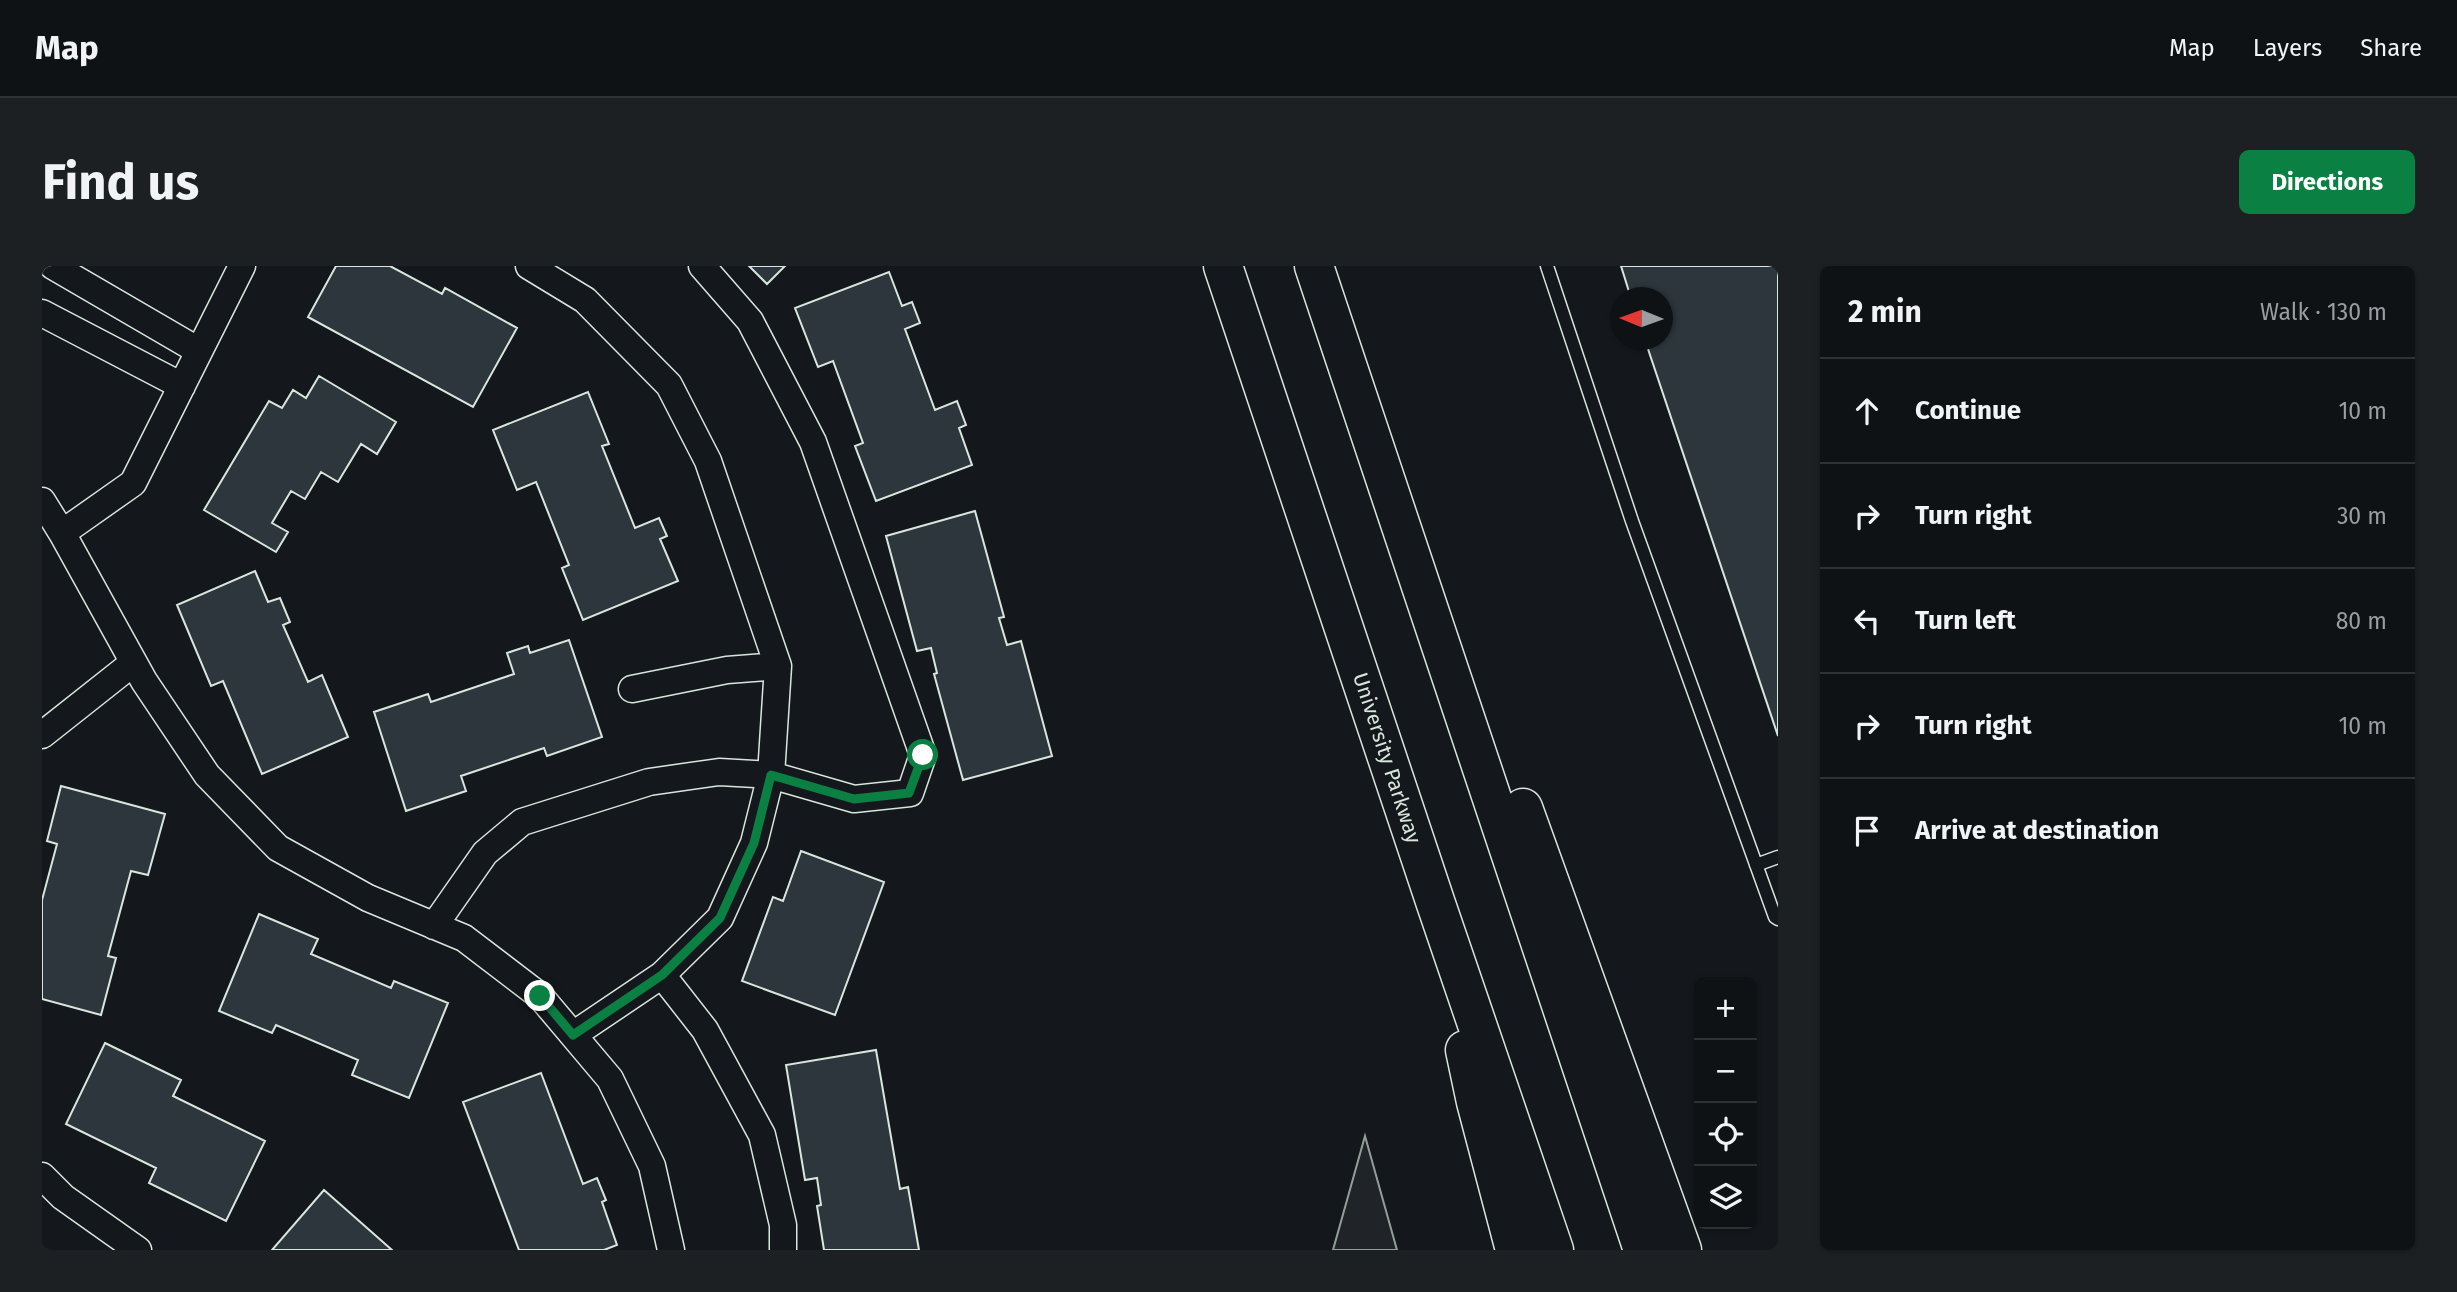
<!DOCTYPE html>
<html lang="en">
<head>
<meta charset="utf-8">
<style>
	body { margin:0; font-family:"Fira Sans",sans-serif; background:#1d2022; color:#f1f3f6 }
	.controls { position:absolute; right:21px; bottom:21px; display:grid; overflow:hidden; border-radius:10px; box-shadow:0 2px 5px #0004 }
	.controls button { width:63px; height:63px; display:grid; place-items:center; padding:0; border:0; border-bottom:2px solid #2f3234; background:#0f1215; color:#f1f3f6; font:35px sans-serif }
	.compass { position:absolute; left:1568px; top:21px; width:63px; height:63px; border-radius:50%; background:#0f1215; box-shadow:0 2px 5px #0004; rotate:271deg }
	.stop { position:absolute; width:21px; height:21px; margin:-16px; border:5px solid #0b8043; border-radius:50%; background:#fff }
	.stop.end { background:#0b8043; border-color:#fff; box-shadow:0 2px 7px #0008 }
	.list { margin:0; padding:0; list-style:none }
	h2 { display:flex; justify-content:space-between; align-items:center; height:91px; margin:0; padding:0 28px; font-size:30px }
	h2 small { font-size:23px; font-weight:400; color:#9b9ea0 }
	.list li { display:grid; grid-template-columns:46px 1fr auto; gap:21px; align-items:center; box-sizing:border-box; height:105px; padding:0 28px; border-top:2px solid #2f3234 }
	.list b { display:block; font-size:26px; white-space:nowrap }
	.list em { font-size:23px; font-style:normal; color:#9b9ea0 }
	.icon { flex:none; width:38px; height:38px; fill:none; stroke:currentColor; stroke-width:2; stroke-linecap:round; stroke-linejoin:round }
	.map { position:relative; flex:none; width:1736px; height:984px; overflow:hidden; border-radius:10px }
	header { display:flex; align-items:center; gap:42px; box-sizing:border-box; height:98px; padding:0 35px; background:#0f1215; border-bottom:2px solid #2f3234 }
	header strong { font-size:33px }
	nav { display:flex; gap:38px; margin-inline-start:auto; font-size:24px }
	.intro { display:flex; align-items:center; justify-content:space-between; box-sizing:border-box; height:168px; padding:0 42px }
	h1 { margin:0; font-size:49px }
	.button { padding:18px 32px; border-radius:10px; background:#0b8043; color:#fff; font-size:24px; font-weight:700 }
	main { display:flex; gap:42px; padding:0 42px }
	aside { flex:1; background:#0f1215; border-radius:10px; box-shadow:0 2px 5px #0004 }
	.map>svg:first-child { display:block }
	.green { fill:#202428; stroke:#939e99; stroke-width:2 }
	.building { fill:#2c363c; stroke:#d8e6dc; stroke-width:2 }
	.lines { fill:none; stroke-linecap:round; stroke-linejoin:round }
	.lane-casing { stroke:#d8e6dc; stroke-width:15 }
	.street-casing { stroke:#d8e6dc; stroke-width:29 }
	.highway-casing { stroke:#d8e6dc; stroke-width:41 }
	.lane { stroke:#14181c; stroke-width:12 }
	.street { stroke:#14181c; stroke-width:26 }
	.highway { stroke:#14181c; stroke-width:38 }
	.route { stroke:#0b8043; stroke-width:9 }
	.labels { text-anchor:middle; dominant-baseline:central; stroke-width:5; stroke-linejoin:round; paint-order:stroke }
	.street-label { font-size:21px; fill:#d8e6dc; stroke:#14181c }
</style>
</head>
<body>
<header>
<strong>Map</strong>
<nav><a>Map</a><a>Layers</a><a>Share</a></nav>
</header>
<div class="intro"><h1>Find us</h1><a class="button">Directions</a></div>
<main>
<div class="map">
<svg width="1736" height="984" viewBox="0 0 1736 984">
	<rect width="100%" height="100%" fill="#14181c"/>
	<path class="green" d="M1323 870 1355 984H1291Z"/>
	<path class="building" d="M294 0H348L400 28 403 22 475 62 431 141 266 51Z
		M707 0H743L725 18Z
		M1579 0H1736V470L1603 74H1620V32H1589Z
		M847 6 860 40 870 36 878 57 863 63 893 144 915 135 924 159 917 162 930 199 834 235 813 180 821 177 791 95 776 101 753 42Z
		M277 110 354 156 335 188 319 178 296 216 279 206 263 233 249 225 230 257 246 266 234 286 162 244 227 135 240 142 251 124 264 132Z
		M546 126 567 178 560 180 593 262 617 252 625 270 618 273 636 315 541 354 520 302 527 299 494 216 475 224 451 164Z
		M933 245 962 351 957 352 965 379 979 375 1010 490 921 514 892 408 895 407 889 382 875 385 844 270Z
		M213 305 226 336 238 332 248 356 241 359 266 416 280 409 306 471 220 508 181 415 169 420 135 339Z
		M527 374 560 471 505 490 502 482 419 510 424 525 364 545 332 446 386 428 389 436 472 408 465 387 486 380 488 387Z
		M19 520 123 548 106 609 89 605 66 690 74 692 59 749 0 733V634L15 578 5 575Z
		M759 585 842 616 793 749 700 715 731 631 741 635Z
		M217 648 276 673 269 688 349 722 352 715 406 737 367 832 310 809 316 794 234 759 230 767 177 745Z
		M63 777 139 814 131 830 223 875 184 955 107 917 114 902 24 858Z
		M834 784 858 923 866 921 877 984H782L775 940 779 939 775 912 763 914 744 799Z
		M499 807 541 918 555 912 564 934 560 936 575 979 562 984H477L421 836Z
		M282 924 350 984H230Z"/>
	<g class="lines">
		<defs>
			<path id="lane" d="M1505 0 1590 255 1733 651 1736 653
				M1714 599 1736 591"/>
			<path id="street" d="M11 0 157 85
				M200 0 91 217 20 267 102 415 165 509 236 582 326 632 422 672 498 730 568 813 610 900 629 984
				M487 0 543 34 627 119 666 195 736 400 729 509 812 533 868 527 881 489 771 176 708 55 660 0
				M0 47 140 120
				M0 235 20 267
				M590 423 685 404 736 400
				M0 469 91 397
				M392 660 443 587 480 556 607 516 677 506 729 509 712 577 678 652 620 709
				M531 769 620 709 663 764 720 869 741 959V984
				M0 910 21 931 96 984"/>
			<path id="highway" d="M1181 0 1394 638 1512 984
				M1272 0 1601 984
				M1481 542 1640 984
				M1423 784 1434 836 1473 984"/>
		</defs>
		<use href="#lane" class="lane-casing"/>
		<use href="#street" class="street-casing"/>
		<use href="#highway" class="highway-casing"/>
		<use href="#lane" class="lane"/>
		<use href="#street" class="street"/>
		<use href="#highway" class="highway"/>
	</g>
	<g class="lines">
		<path class="route" d="M498 730 531 769 620 709 678 652 712 577 729 509 812 533 867 527 881 489"/>
	</g>
	<g class="labels">
		<g class="street-label">
			<text transform="translate(1345 492) rotate(72)">University Parkway</text>
		</g>
	</g>
</svg>
<div class="controls">
<button>+</button>
<button>−</button>
<button><svg class="icon" aria-label="locate" viewBox="0 0 24 24"><circle cx="12" cy="12" r="6"/><path d="M12 2v4M12 18v4M2 12h4M18 12h4"/></svg></button>
<button><svg class="icon" aria-label="layers" viewBox="0 0 24 24"><path d="M12 4l9 5-9 5-9-5zM3 14l9 5 9-5"/></svg></button>
</div>
<svg class="compass" viewBox="-18 -18 36 36"><path d="M0-13l5 13h-10z" fill="#e53935"/><path d="M0 13l5-13h-10z" fill="#9b9ea0"/></svg>
<div class="stop" style="left:881px;top:489px"></div>
<div class="stop end" style="left:498px;top:730px"></div>
</div>
<aside>
<h2>2 min<small>Walk · 130 m</small></h2>
<ul class="list">
<li><svg class="icon" aria-label="ahead" viewBox="0 0 24 24"><path d="M12 20V5M6 11l6-6 6 6"/></svg><div><b>Continue</b></div><em>10 m</em></li>
<li><svg class="icon" aria-label="right" viewBox="0 0 24 24"><path d="M7 20v-9h11M14 6l5 5-5 5"/></svg><div><b>Turn right</b></div><em>30 m</em></li>
<li><svg class="icon" aria-label="left" viewBox="0 0 24 24"><path d="M17 20v-9H6M10 6l-5 5 5 5"/></svg><div><b>Turn left</b></div><em>80 m</em></li>
<li><svg class="icon" aria-label="right" viewBox="0 0 24 24"><path d="M7 20v-9h11M14 6l5 5-5 5"/></svg><div><b>Turn right</b></div><em>10 m</em></li>
<li><svg class="icon" aria-label="arrive" viewBox="0 0 24 24"><path d="M6 21V4h12l-3 4 3 4H6"/></svg><div><b>Arrive at destination</b></div></li>
</ul>
</aside>
</main>
</body>
</html>
